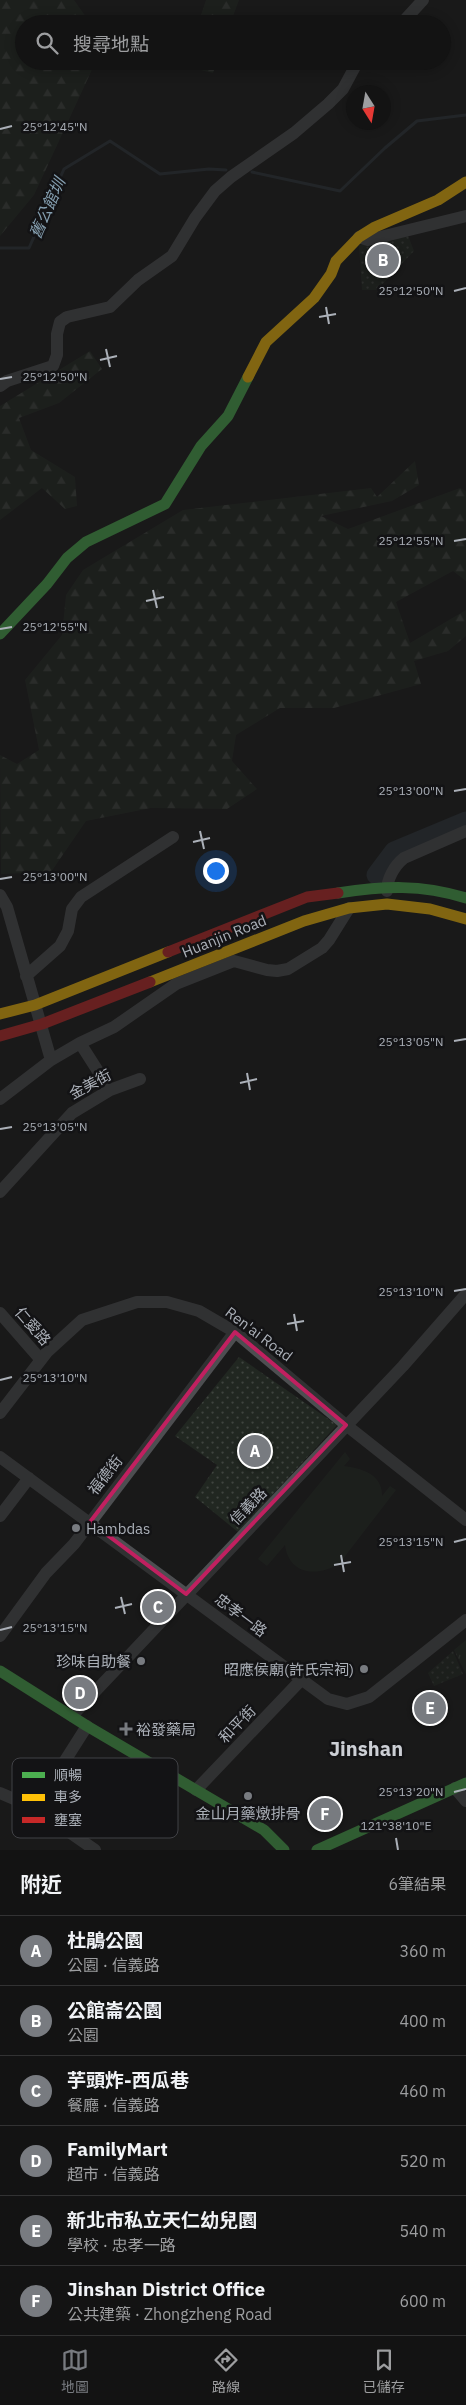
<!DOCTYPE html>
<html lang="zh-TW">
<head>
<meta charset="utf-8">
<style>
	body { margin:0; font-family:"IBM Plex Sans","Noto Sans TC",sans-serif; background:#1c1c1c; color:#f1f3f6 }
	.compass { position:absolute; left:346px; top:85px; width:45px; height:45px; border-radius:50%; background:#131313; box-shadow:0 2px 12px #0003; rotate:169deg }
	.you { position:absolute; left:215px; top:870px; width:18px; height:18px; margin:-12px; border:4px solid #fff; border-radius:50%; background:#1a73e8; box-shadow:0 0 0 8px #1a73e833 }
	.badge { display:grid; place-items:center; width:32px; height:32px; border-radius:50%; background:#787b80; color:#fff; font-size:16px; font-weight:700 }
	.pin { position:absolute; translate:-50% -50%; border:2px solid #fff; box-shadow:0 1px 5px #0006 }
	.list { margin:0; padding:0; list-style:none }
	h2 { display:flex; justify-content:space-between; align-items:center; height:65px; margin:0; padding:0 20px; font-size:21px }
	h2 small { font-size:16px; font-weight:400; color:#9d9ea0 }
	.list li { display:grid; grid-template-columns:32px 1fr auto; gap:15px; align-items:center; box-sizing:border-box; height:70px; padding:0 20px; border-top:1px solid #323233 }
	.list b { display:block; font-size:19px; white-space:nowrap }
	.list p { margin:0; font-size:16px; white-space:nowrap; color:#9d9ea0 }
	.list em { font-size:16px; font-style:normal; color:#9d9ea0 }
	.icon { flex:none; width:28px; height:28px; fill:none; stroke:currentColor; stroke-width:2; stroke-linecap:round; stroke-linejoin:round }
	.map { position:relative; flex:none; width:466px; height:1850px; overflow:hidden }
	.search { position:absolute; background:#131313; box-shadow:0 2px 12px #0003; left:15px; right:15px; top:15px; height:55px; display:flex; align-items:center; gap:12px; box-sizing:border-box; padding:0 18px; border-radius:28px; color:#9d9ea0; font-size:19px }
	.sheet { height:485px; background:#131313 }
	nav { display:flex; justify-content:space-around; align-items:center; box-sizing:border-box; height:70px; border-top:1px solid #323233; background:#131313; font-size:14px; color:#9d9ea0 }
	nav a { display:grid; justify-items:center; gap:2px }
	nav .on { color:#787b80 }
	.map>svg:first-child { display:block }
	.grass { fill:url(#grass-tufts) }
	.forest { fill:url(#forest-firs) }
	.park { fill:url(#park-dots) }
	.garden { fill:#212721 }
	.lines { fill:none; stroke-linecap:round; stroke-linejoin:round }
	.stream { stroke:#2d343a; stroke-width:3 }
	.river { stroke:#2d343a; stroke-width:19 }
	.street { stroke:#4d4e51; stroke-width:12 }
	.fast { stroke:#4caf50; stroke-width:11 }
	.slow { stroke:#ffc107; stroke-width:11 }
	.jam { stroke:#c62828; stroke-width:11 }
	.marked { fill:none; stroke:#c12060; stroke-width:4; stroke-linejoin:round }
	.ticks { fill:none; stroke:#abb0b8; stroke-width:2 }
	.poi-dot { fill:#787b80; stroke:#131315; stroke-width:2 }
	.labels { text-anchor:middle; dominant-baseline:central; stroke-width:5; stroke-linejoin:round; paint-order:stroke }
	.street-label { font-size:15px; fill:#abb0b8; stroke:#131315 }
	.poi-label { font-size:15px; fill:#abb0b8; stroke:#131315; text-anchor:start }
	.water-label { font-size:16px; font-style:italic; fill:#859fb0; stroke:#131315 }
	.district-label { font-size:20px; font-weight:bold; fill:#cccfd5; stroke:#131315 }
	.key { fill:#131315; stroke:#414246; stroke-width:1 }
	.key-label { font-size:14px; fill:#abb0b8 }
	.ticks-label { font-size:12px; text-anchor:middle; fill:#abb0b8; stroke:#131315; stroke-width:5; stroke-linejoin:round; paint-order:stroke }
</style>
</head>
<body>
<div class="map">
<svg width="466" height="1850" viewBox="0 0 466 1850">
	<defs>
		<pattern id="grass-tufts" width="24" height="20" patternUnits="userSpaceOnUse" patternTransform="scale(1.25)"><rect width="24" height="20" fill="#212721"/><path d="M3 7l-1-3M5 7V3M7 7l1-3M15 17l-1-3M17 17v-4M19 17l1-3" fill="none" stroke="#3f443f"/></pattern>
		<pattern id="forest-firs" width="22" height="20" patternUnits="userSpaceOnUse" patternTransform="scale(1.25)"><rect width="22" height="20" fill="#212721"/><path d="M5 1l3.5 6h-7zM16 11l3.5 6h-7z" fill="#3f443f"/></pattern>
		<pattern id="park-dots" width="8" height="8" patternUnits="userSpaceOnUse" patternTransform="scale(1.25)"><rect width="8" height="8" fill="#212721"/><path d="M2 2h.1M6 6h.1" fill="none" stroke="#3f443f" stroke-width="1.8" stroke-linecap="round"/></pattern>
	</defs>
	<rect width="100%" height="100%" fill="#191919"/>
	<path class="grass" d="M466 1640V1674L454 1650Z"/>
	<path class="forest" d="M0 0H74L91 24H24V61H96L34 195 0 236Z
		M206 0H239L230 24H198Z
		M195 61H217L213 73 196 69Z
		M90 351 102 369 59 403 19 418 31 450 75 477 77 506 65 509 42 488 0 520V406Z
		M415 461 419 485 392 501 321 516 348 529 460 488 466 491V581L453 571 396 602 410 643 466 610V636L448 651 414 661 421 684 334 708H280L236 735 232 761 257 789 227 809 151 808 86 821 51 872 1 874 0 755 17 764 39 750 25 680 62 635 66 595 83 570 183 510 371 488 377 497Z"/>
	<path class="park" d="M407 233 414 251 377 290H362L359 245Z
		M239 1357 337 1425 238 1532 195 1497 217 1465 175 1436Z
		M453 1651 463 1674 434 1686 428 1673Z"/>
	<path class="garden" d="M345 1452 350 1459 344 1466C362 1468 383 1475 382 1496L390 1486 396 1490 339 1564C317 1577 289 1575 285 1545L267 1566 258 1559Z"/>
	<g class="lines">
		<path class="stream" d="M252 172 340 191 385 148 417 121 466 115
			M0 248H29L64 169 110 141 160 174 209 169 226 170"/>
		<path class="river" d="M376 875 394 851 466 821"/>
		<path class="street" d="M401 24 423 0
			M359 237 368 240 466 216
			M0 386 7 381 53 366 57 355V334L60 322 67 317 110 307 138 280 172 256 195 218 215 191 231 177 294 133 328 104 343 89 358 61
			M387 891C387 879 394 866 404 858L466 831
			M0 895 7 907 51 1060 0 1099
			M26 976 60 946 68 931 72 909 81 897 173 837
			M80 1043 110 1090
			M51 1060 80 1043 114 1027 176 984 234 961 267 970 277 971 288 969 322 948 329 940 349 908
			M0 1192 72 1113 110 1090 140 1079
			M0 1313 41 1360
			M0 1413 47 1352 82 1320 137 1302H167L199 1311 235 1332 346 1425 466 1520
			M0 1457 328 1699 347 1704 369 1697 466 1620
			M0 1516 29 1478
			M0 1636 46 1573 74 1544 235 1332
			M72 1716 403 1366 466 1294
			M455 1788 466 1801
			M196 1790 301 1680
			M0 1793 35 1808 95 1850
			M35 1808 87 1726"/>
		<path class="fast" d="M0 634 47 584 67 558 86 542 165 504 201 446 228 416 248 377
			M338 893C385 886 420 884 466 898
			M0 1671 87 1726 264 1830 284 1850
			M317 1850 466 1783"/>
		<path class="slow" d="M248 377 266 342 314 298 331 274 336 261 359 237 375 227 438 200 466 182
			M150 982 304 921 349 908 387 904 430 909 466 919
			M0 1014 35 1005 168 952"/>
		<path class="jam" d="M168 952 307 897 338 893
			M0 1036 42 1024 150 982"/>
	</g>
	<path d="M0 0H466V1850H0ZM235 1332 346 1425 186 1594 90 1522Z" fill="#191919" fill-opacity=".55" fill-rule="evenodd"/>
	<path class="marked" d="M235 1332 346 1425 186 1594 90 1522Z"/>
	<path class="ticks" d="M0 129 12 126M454 291 466 288M326 307 329 324M319 317 336 314M106 349 110 367M100 360 117 356M0 379 12 377M454 541 466 539M153 590 157 608M146 601 164 597M0 629 12 627M454 791 466 789M200 831 204 849M193 842 210 838M0 879 12 877M454 1041 466 1039M247 1073 250 1090M240 1083 257 1079M0 1129 12 1127M454 1291 466 1289M294 1314 297 1331M287 1324 304 1321M0 1380 12 1377M454 1542 466 1539M341 1555 344 1572M334 1565 351 1562M121 1597 125 1614M115 1608 132 1604M0 1630 12 1627M454 1792 466 1789M396 1838 398 1850"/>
	<g class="poi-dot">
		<circle cx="76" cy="1528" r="5"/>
		<circle cx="141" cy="1661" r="5"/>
		<circle cx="364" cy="1669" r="5"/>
		<path d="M123.5 1721.5h5v5h5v5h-5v5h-5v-5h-5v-5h5z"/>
		<circle cx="248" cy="1796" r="5"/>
	</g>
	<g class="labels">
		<g class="street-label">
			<text transform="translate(224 936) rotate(-22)">Huanjin Road</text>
			<text transform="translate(90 1084) rotate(-28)">金美街</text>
			<text transform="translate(33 1326) rotate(49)">仁愛路</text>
			<text transform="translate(259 1334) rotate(37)">Ren'ai Road</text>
			<text transform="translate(105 1475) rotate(-52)">福德街</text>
			<text transform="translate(248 1506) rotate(-46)">信義路</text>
			<text transform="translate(241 1615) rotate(37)">忠孝一路</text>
			<text transform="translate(237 1724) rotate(-46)">和平街</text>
		</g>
		<g class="poi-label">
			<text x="86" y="1528">Hambdas</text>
			<text x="131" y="1661" text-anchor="end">珍味自助餐</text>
			<text x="354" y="1669" text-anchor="end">昭應侯廟(許氏宗祠)</text>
			<text x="136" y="1729">裕發藥局</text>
			<text x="248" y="1813" text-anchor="middle">金山月藥燉排骨</text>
		</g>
		<g class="water-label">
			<text transform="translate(47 208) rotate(-66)">舊公館圳</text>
		</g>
		<g class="district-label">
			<text x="366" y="1748">Jinshan</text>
		</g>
	</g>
	<rect x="12" y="1758" width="166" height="80" rx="8" class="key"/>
	<rect x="22" y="1772" width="23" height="6" fill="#4caf50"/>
	<rect x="22" y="1794" width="23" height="7" fill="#ffc107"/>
	<rect x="22" y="1817" width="23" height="6" fill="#c62828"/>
	<g class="key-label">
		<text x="54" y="1780">順暢</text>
		<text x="54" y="1802">車多</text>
		<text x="54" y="1825">壅塞</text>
	</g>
	<g class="ticks-label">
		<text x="55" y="131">25°12'45"N</text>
		<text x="411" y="295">25°12'50"N</text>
		<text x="55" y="381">25°12'50"N</text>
		<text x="411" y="545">25°12'55"N</text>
		<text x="55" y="631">25°12'55"N</text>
		<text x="411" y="795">25°13'00"N</text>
		<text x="55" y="881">25°13'00"N</text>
		<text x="411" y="1046">25°13'05"N</text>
		<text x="55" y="1131">25°13'05"N</text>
		<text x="411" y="1296">25°13'10"N</text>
		<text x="55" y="1382">25°13'10"N</text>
		<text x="411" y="1546">25°13'15"N</text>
		<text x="55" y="1632">25°13'15"N</text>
		<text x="411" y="1796">25°13'20"N</text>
		<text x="396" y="1830">121°38'10"E</text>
	</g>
</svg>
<svg class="compass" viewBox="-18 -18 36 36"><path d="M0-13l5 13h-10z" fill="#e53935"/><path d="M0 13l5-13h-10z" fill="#9d9ea0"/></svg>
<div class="you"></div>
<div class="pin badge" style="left:255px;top:1451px">A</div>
<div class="pin badge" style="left:383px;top:260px">B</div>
<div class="pin badge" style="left:158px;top:1607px">C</div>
<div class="pin badge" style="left:80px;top:1693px">D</div>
<div class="pin badge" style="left:430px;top:1708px">E</div>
<div class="pin badge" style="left:325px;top:1814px">F</div>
<div class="search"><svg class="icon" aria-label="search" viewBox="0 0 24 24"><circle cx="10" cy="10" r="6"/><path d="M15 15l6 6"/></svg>搜尋地點</div>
</div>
<section class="sheet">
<h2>附近<small>6筆結果</small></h2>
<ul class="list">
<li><span class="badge">A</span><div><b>杜鵑公園</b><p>公園 · 信義路</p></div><em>360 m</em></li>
<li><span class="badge">B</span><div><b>公館崙公園</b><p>公園</p></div><em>400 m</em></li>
<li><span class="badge">C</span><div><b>芋頭炸-西瓜巷</b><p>餐廳 · 信義路</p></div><em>460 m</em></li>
<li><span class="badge">D</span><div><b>FamilyMart</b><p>超市 · 信義路</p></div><em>520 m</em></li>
<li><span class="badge">E</span><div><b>新北市私立天仁幼兒園</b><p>學校 · 忠孝一路</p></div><em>540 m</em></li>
<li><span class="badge">F</span><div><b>Jinshan District Office</b><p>公共建築 · Zhongzheng Road</p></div><em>600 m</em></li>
</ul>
</section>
<nav>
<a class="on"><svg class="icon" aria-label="map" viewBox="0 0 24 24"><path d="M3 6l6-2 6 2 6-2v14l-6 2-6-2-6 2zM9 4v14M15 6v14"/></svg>地圖</a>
<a><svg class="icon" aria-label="directions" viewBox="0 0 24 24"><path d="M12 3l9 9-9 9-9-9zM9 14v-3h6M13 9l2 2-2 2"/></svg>路線</a>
<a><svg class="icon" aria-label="saved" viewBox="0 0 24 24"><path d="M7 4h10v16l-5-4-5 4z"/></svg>已儲存</a>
</nav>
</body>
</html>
